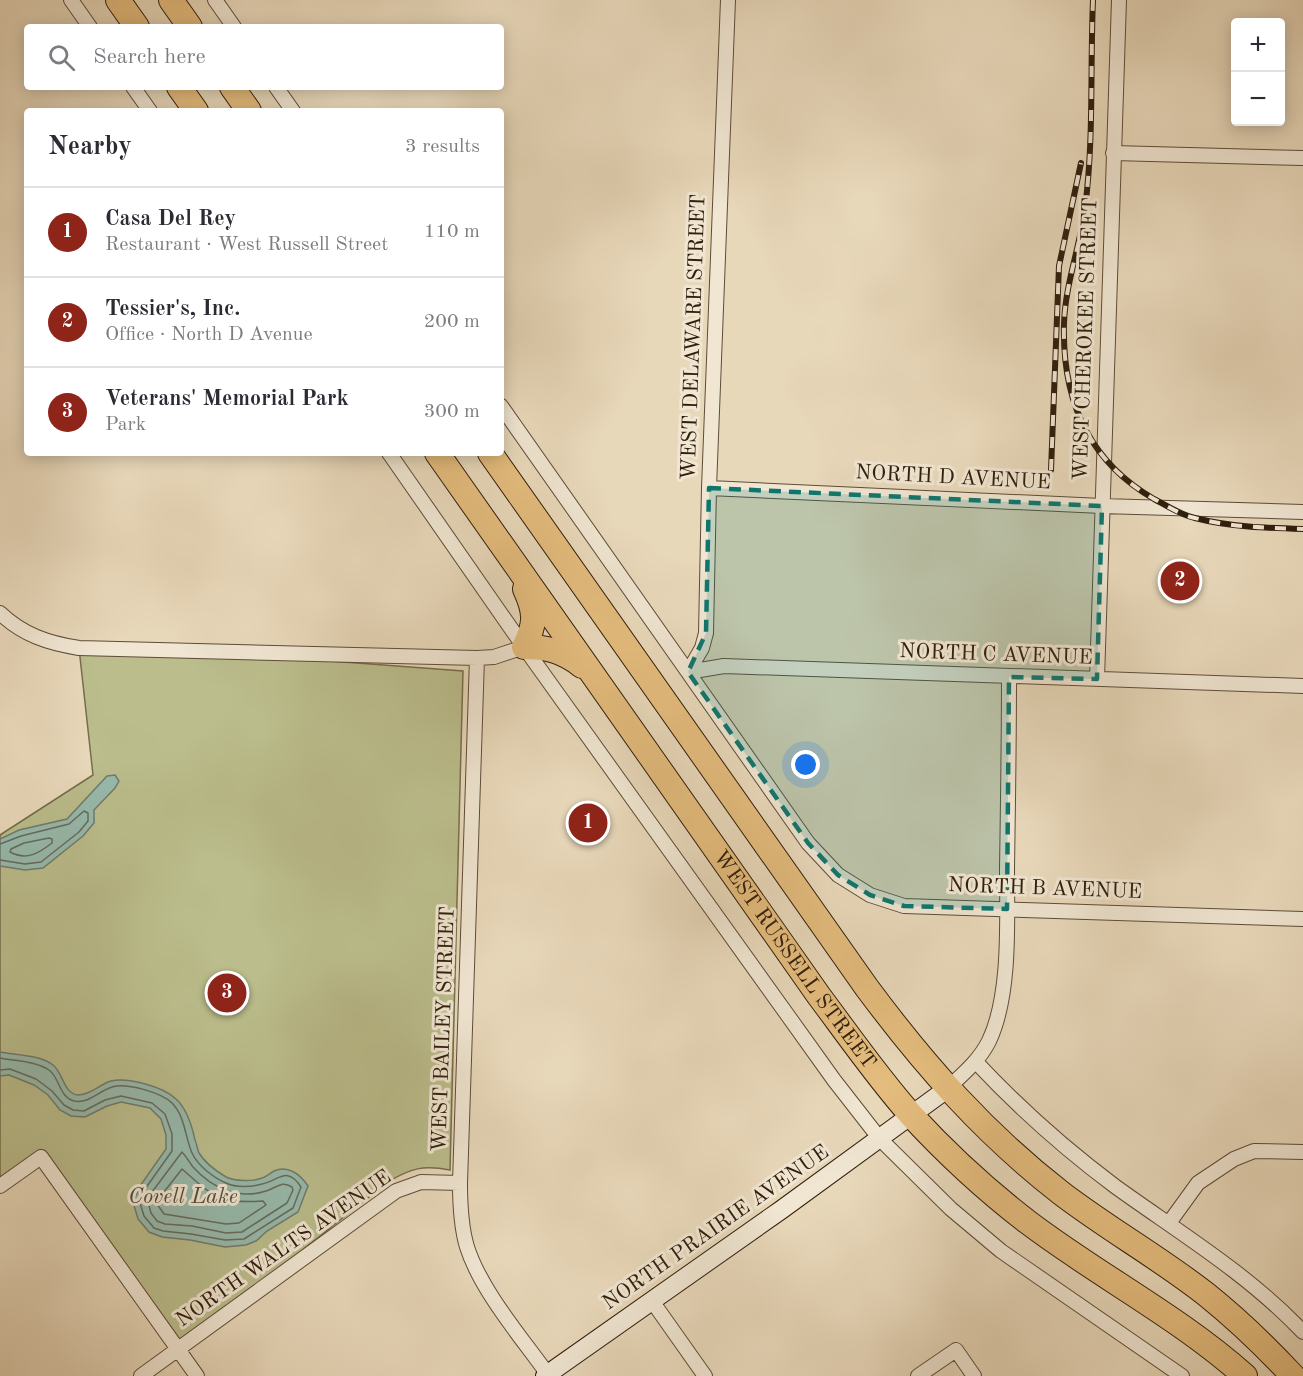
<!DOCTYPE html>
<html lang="en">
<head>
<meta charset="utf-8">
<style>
	body { margin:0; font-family:"Old Standard TT",serif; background:#f7f7f7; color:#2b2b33 }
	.controls { position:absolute; right:18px; top:18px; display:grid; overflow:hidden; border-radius:6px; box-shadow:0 3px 15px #0003 }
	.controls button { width:54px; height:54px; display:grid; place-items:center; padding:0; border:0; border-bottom:2px solid #e1e1e2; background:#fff; color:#2b2b33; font:30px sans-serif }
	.you { position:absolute; left:806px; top:765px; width:21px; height:21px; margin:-15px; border:4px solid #fff; border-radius:50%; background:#1a73e8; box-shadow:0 0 0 9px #1a73e833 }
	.badge { display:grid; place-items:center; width:39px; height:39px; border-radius:50%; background:#8f2418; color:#fff; font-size:20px; font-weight:700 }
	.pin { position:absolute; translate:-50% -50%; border:3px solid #fff; box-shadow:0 2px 6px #0006 }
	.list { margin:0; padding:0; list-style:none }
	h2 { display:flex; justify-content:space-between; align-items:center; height:78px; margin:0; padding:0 24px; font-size:26px }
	h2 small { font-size:20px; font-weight:400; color:#7c7c81 }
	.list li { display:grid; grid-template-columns:39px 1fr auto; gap:18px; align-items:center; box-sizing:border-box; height:90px; padding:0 24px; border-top:2px solid #e1e1e2 }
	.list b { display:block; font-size:22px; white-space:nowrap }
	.list p { margin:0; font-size:20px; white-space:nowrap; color:#7c7c81 }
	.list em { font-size:20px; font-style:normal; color:#7c7c81 }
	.icon { flex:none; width:33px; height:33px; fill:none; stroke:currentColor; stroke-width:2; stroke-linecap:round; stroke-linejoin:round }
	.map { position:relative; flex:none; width:1303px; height:1376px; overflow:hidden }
	.search { position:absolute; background:#fff; box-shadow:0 3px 15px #0003; left:24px; top:24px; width:480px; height:66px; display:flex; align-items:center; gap:15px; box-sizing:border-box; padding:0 21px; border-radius:6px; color:#7c7c81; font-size:22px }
	.panel { position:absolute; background:#fff; box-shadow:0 3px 15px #0003; left:24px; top:108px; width:480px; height:348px; border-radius:6px }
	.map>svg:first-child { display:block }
	.green { fill:#bbbd8c; stroke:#766e4c; stroke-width:1.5 }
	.water { fill:#97baad; stroke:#6e7c6d; stroke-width:1.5 }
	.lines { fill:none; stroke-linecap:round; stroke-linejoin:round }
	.shore { stroke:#646c5c; stroke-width:1.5 }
	.street-casing { stroke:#5e4c38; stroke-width:16 }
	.secondary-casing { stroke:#301e0c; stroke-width:20 }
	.highway-casing { stroke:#301e0c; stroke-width:26 }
	.street { stroke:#f0e6d2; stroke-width:14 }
	.secondary { stroke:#f0e6d2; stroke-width:18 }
	.highway { stroke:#e4bc7d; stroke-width:24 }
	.rail-casing { stroke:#301e0c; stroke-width:6 }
	.rail { stroke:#f0e6d2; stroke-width:4; stroke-dasharray:11; stroke-linecap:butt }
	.marked { fill:#0f766e; fill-opacity:0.2; stroke:#0f766e; stroke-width:4.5; stroke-dasharray:12 8; stroke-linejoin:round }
	.labels { text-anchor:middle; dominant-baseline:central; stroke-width:6; stroke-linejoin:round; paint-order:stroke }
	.street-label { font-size:21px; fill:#301e0c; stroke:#f0e6d2 }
	.water-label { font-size:22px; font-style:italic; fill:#4f4d3c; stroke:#f0e6d2 }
</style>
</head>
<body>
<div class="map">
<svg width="1303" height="1376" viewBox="0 0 1303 1376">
	<rect width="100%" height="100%" fill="#e8d8ba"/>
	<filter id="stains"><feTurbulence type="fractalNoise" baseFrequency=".00333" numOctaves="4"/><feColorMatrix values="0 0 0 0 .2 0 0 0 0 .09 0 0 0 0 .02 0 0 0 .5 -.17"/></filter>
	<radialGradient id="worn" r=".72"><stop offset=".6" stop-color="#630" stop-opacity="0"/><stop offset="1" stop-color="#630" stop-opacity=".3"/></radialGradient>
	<path class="green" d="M79 648 196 651 463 671 450 1170C423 1165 411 1168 388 1182L178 1349 41 1157 0 1186V835L93 775Z"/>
	<path class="water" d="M115 775 119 781 115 788 94 810V823L83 836 43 868 25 870 0 866V839L19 830 67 819 107 776Z
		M0 1052C16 1055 40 1055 53 1065 63 1073 64 1094 78 1095 91 1095 100 1084 111 1081 128 1077 164 1087 176 1099 186 1108 192 1126 195 1140 197 1144 197 1149 199 1153 205 1163 216 1171 226 1177 235 1181 252 1182 262 1178 266 1177 270 1173 274 1171 288 1165 300 1174 308 1186L298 1212 267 1231 256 1241 246 1245 225 1247 190 1240 162 1237 149 1232 138 1219 133 1202 140 1186 166 1149V1135L161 1119 150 1108 121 1102 107 1106 85 1117 71 1116 60 1110 48 1095 34 1085 9 1075 0 1076Z"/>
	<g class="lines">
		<path class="shore" d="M49 838 52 839V843C39 853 27 861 10 852L11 849 24 843Z
			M0 844 21 836 69 824 84 811 88 813V821L79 832 41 862 25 864 0 860
			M0 1058C15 1061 36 1061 49 1070 60 1078 59 1097 74 1101 89 1104 99 1091 112 1087 126 1082 162 1093 172 1103 185 1116 185 1137 192 1153 198 1166 214 1178 226 1183 236 1188 252 1187 262 1184 278 1181 287 1165 301 1187L293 1208 244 1239 225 1240 191 1234 163 1231 154 1228 144 1216 140 1203 145 1189 172 1151V1134L165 1114 152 1103 121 1096 105 1100 84 1111 73 1110 64 1105 52 1091 36 1079 10 1069 0 1070
			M182 1152C186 1156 189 1162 193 1167 212 1188 238 1200 266 1191 277 1188 281 1180 292 1187L293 1190 287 1203 242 1232 226 1233 192 1226 165 1224 157 1221 151 1213 148 1202 152 1192Z
			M182 1169C214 1197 219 1204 263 1201L266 1205 239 1223 226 1224 164 1214 157 1204 160 1197Z"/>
		<defs>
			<path id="street" d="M71 0 90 27
				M215 0 234 27
				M133 87 150 111
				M276 87 293 111
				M1113 153 1303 158
				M501 406 808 843 838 875 870 895 904 906 1303 919
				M389 453 524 647 834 1080 880 1139 951 1209 1001 1251 1182 1376
				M709 488 1102 506 1303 512
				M0 613C23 635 48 643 79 648L477 658 494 657 524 647
				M477 658 460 1183C460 1204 461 1227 467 1247 481 1291 522 1338 549 1376
				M688 672 702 648 706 633 709 488 728 0
				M688 672 724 666 1303 686
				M1097 679 1119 0
				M976 1062C1019 1108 1065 1149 1116 1187 1180 1233 1248 1274 1303 1332
				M947 1089C963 1074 979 1061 989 1041 1011 995 1007 920 1007 869 1008 805 1009 741 1009 677
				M0 1186 41 1157 197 1376
				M1169 1223 1198 1183 1234 1159 1254 1151 1303 1152
				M652 1301 705 1376
				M141 1376 396 1191 421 1182 460 1183
				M918 1376 956 1350 974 1376"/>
			<path id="secondary" d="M545 1376 781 1210 947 1089"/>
			<g id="highway">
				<path d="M118 0 137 27"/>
				<path d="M171 0 190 27"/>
				<path d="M179 87 196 111"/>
				<path d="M232 87 249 111"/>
				<path id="s1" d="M437 453 819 996C849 1036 878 1078 911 1115 947 1154 987 1191 1029 1223 1099 1276 1179 1317 1245 1376"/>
				<path d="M490 453 867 988C925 1066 984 1133 1061 1193 1108 1229 1160 1258 1207 1295 1238 1320 1266 1347 1293 1376"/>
				<path d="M525 589C536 613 536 624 524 647 547 647 563 651 582 666"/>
			</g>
		</defs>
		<use href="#street" class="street-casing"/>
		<use href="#secondary" class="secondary-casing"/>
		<use href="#highway" class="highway-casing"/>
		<use href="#street" class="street"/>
		<use href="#secondary" class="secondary"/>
		<use href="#highway" class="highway"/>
		<defs>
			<path id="rail" d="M1093 0C1090 69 1094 140 1085 208 1080 247 1065 285 1064 324 1062 399 1088 461 1154 499 1167 506 1181 515 1195 518 1230 527 1267 528 1303 529
				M1051 470 1059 266 1081 163"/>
		</defs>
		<use href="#rail" class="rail-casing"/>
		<use href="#rail" class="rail"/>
	</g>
	<path class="marked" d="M709 488 1102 506 1097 679 1009 677 1007 909 904 906 870 895 838 875 808 843 688 672 706 633Z"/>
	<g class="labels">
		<g class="street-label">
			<text transform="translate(694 337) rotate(-88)">WEST DELAWARE STREET</text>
			<text transform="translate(1086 339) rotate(-88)">WEST CHEROKEE STREET</text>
			<text transform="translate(953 478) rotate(3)">NORTH D AVENUE</text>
			<text transform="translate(996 655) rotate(2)">NORTH C AVENUE</text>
			<text transform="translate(1045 889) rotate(2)">NORTH B AVENUE</text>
			<text stroke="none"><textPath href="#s1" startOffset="620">WEST RUSSELL STREET</textPath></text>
			<text transform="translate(444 1029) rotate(-88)">WEST BAILEY STREET</text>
			<text transform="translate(716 1228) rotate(-35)">NORTH PRAIRIE AVENUE</text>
			<text transform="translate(284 1249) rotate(-35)">NORTH WALTS AVENUE</text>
		</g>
		<g class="water-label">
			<text x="183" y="1197">Covell Lake</text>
		</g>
	</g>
	<rect width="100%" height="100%" filter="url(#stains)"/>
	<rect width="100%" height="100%" fill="url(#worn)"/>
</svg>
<div class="controls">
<button>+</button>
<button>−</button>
</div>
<div class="you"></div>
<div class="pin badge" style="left:588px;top:823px">1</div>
<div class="pin badge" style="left:1180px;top:581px">2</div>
<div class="pin badge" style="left:227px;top:993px">3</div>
<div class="search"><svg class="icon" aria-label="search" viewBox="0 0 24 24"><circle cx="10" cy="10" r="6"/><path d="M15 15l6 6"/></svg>Search here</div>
<section class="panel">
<h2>Nearby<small>3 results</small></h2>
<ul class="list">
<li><span class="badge">1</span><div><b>Casa Del Rey</b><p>Restaurant · West Russell Street</p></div><em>110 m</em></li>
<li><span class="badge">2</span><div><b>Tessier's, Inc.</b><p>Office · North D Avenue</p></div><em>200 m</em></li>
<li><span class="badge">3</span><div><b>Veterans' Memorial Park</b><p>Park</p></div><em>300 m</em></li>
</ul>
</section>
</div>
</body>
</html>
